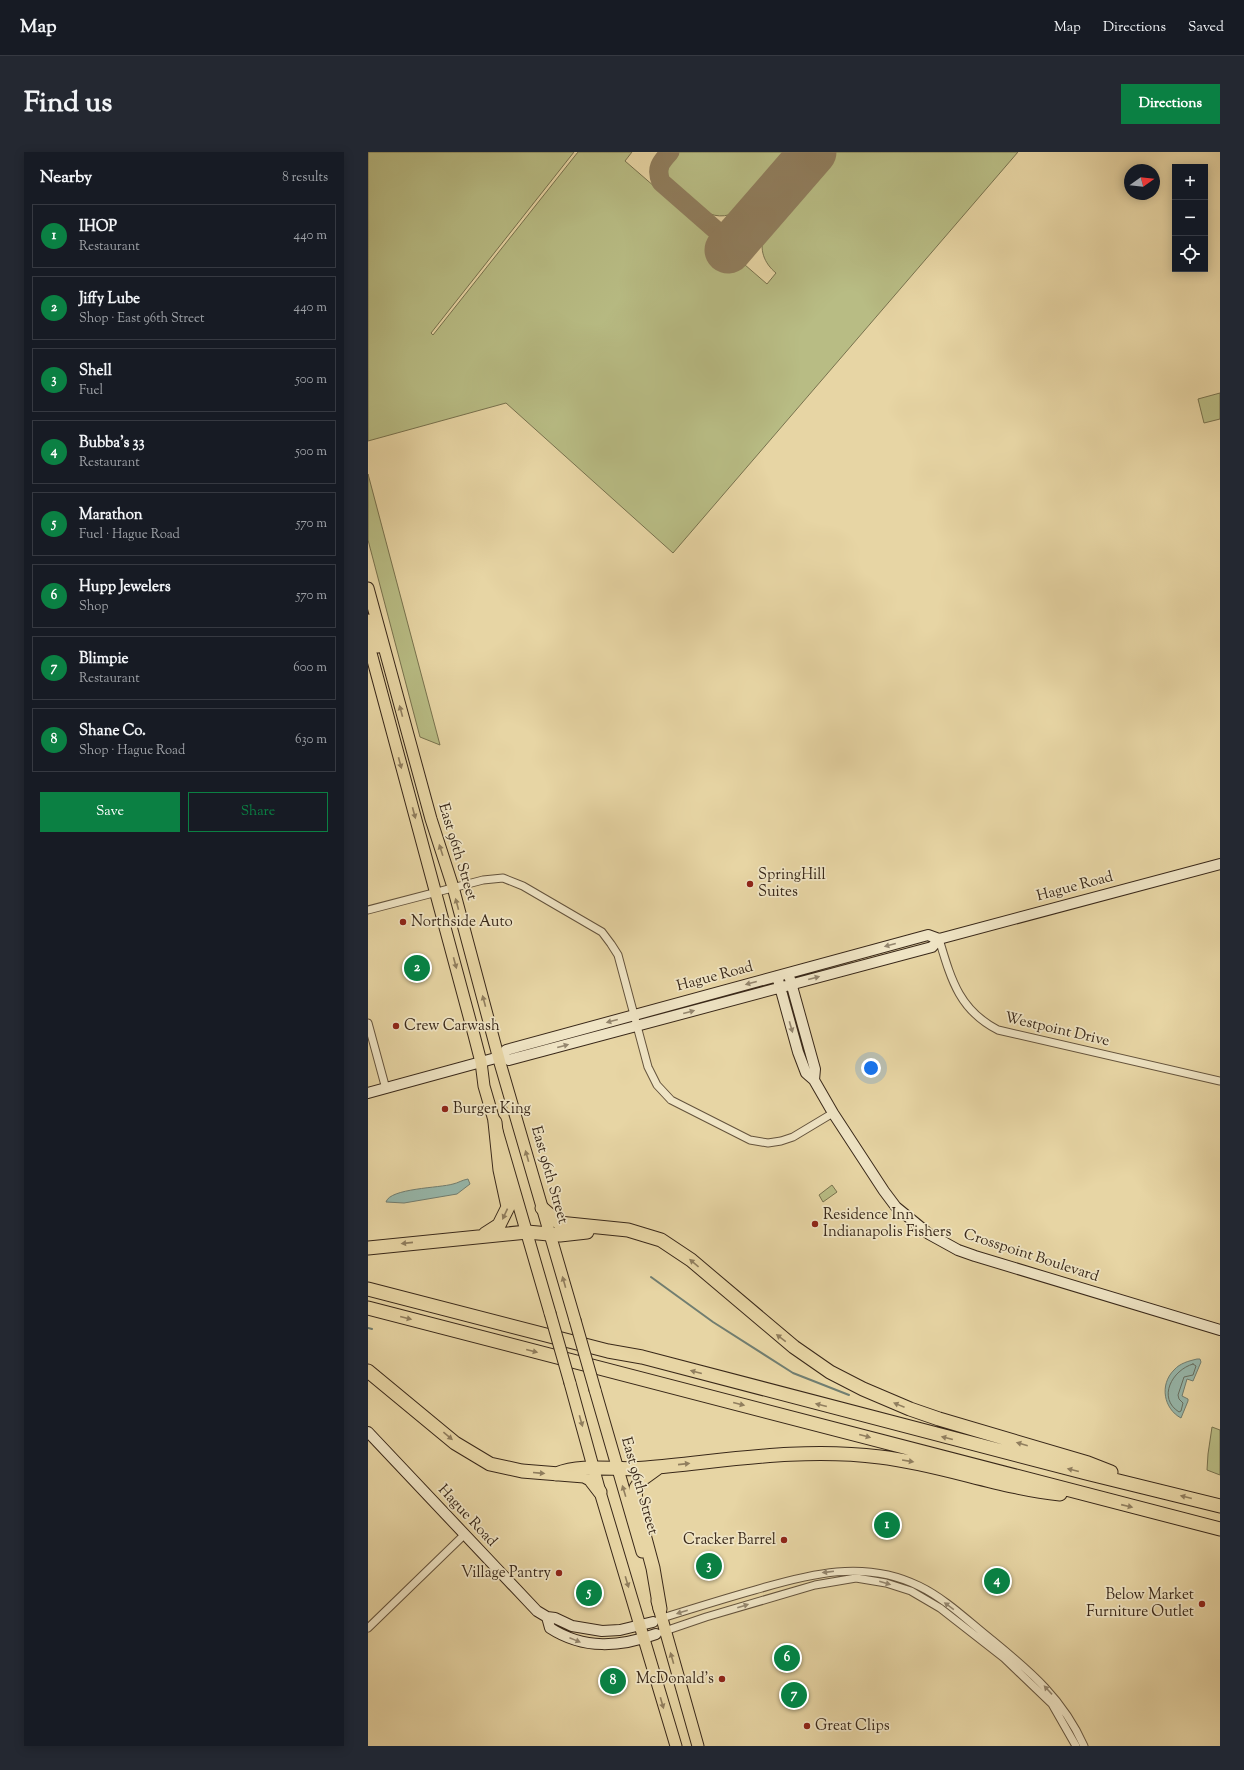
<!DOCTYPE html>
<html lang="en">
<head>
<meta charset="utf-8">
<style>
	body { margin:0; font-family:"Sorts Mill Goudy",serif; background:#242831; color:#f1f3f6 }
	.controls { position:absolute; right:12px; top:12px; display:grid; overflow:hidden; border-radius:0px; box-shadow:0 2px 10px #0003 }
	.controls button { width:36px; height:36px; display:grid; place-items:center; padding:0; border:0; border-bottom:1px solid #363941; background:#171b24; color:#f1f3f6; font:20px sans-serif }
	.compass { position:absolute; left:756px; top:12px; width:36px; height:36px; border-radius:50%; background:#171b24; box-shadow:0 2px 10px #0003; rotate:75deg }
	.you { position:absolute; left:503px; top:916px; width:14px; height:14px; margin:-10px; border:3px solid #fff; border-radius:50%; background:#1a73e8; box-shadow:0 0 0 6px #1a73e833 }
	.badge { display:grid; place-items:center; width:26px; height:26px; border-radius:50%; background:#0b8043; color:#fff; font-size:13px; font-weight:700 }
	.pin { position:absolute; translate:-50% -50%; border:2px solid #fff; box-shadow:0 1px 4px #0006 }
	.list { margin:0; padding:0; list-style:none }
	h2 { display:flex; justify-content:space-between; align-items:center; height:52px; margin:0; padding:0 16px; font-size:17px }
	h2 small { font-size:13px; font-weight:400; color:#9ea1a6 }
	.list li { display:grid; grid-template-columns:26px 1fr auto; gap:12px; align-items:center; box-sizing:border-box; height:64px; margin:0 8px 8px; padding:0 8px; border:1px solid #363941; border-radius:0px }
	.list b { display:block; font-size:15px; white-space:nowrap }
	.list p { margin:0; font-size:13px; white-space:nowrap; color:#9ea1a6 }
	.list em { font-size:13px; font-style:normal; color:#9ea1a6 }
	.actions { display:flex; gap:8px; padding:12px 16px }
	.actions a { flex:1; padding:9px 0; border:1px solid #0b8043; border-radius:0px; text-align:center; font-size:14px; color:#0b8043 }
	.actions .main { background:#0b8043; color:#fff }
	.icon { flex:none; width:22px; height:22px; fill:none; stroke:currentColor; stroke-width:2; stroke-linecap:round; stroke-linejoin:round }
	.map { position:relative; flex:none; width:852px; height:1594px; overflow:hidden; border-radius:0px }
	header { display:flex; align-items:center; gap:24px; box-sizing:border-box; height:56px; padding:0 20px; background:#171b24; border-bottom:1px solid #363941 }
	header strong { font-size:19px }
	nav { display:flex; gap:22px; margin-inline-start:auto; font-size:14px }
	.intro { display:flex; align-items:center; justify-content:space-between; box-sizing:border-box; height:96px; padding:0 24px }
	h1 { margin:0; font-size:28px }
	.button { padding:10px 18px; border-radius:0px; background:#0b8043; color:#fff; font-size:14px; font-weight:700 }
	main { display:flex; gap:24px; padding:0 24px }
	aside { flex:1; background:#171b24; border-radius:0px; box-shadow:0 2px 10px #0003 }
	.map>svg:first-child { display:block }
	.green { fill:#b8bc84; stroke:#78724e }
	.water { fill:#97b8ac; stroke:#717e71 }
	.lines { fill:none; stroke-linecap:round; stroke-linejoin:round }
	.shore { stroke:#687062; stroke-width:1 }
	.stream { stroke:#717e71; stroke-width:2 }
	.taxiway { stroke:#907e5e; stroke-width:19 }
	.runway { stroke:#907e5e; stroke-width:47 }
	.street-casing { stroke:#64533c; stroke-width:9 }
	.secondary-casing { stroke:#392819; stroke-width:12 }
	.primary-casing { stroke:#392819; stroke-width:13 }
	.highway-casing { stroke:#392819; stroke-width:15 }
	.street { stroke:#efe4c4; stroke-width:7 }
	.secondary { stroke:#efe4c4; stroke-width:10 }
	.primary { stroke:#e7d5a4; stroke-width:11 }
	.highway { stroke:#e7d5a4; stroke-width:13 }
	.primary-bridge-casing { stroke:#392819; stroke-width:13; stroke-linecap:butt }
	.primary-bridge { stroke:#e7d5a4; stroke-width:11 }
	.oneway { fill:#907e5e }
	.oneway2 { fill:#94866e }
	.poi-dot { fill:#8f2418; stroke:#efe4c4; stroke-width:1.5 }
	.labels { text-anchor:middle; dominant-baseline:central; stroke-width:3.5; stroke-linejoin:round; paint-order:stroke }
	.street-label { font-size:15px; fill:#392819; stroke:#efe4c4 }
	.poi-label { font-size:15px; fill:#392819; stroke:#efe4c4; text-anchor:start }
</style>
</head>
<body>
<header>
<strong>Map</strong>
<nav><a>Map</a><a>Directions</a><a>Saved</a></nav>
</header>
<div class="intro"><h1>Find us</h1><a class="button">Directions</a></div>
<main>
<aside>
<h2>Nearby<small>8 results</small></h2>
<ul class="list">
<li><span class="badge">1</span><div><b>IHOP</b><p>Restaurant</p></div><em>440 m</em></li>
<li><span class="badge">2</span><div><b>Jiffy Lube</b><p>Shop · East 96th Street</p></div><em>440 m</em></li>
<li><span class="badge">3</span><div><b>Shell</b><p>Fuel</p></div><em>500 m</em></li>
<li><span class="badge">4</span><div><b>Bubba's 33</b><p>Restaurant</p></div><em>500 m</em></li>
<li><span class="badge">5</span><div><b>Marathon</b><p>Fuel · Hague Road</p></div><em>570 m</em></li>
<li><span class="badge">6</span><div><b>Hupp Jewelers</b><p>Shop</p></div><em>570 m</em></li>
<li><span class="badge">7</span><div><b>Blimpie</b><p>Restaurant</p></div><em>600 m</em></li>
<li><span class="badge">8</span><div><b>Shane Co.</b><p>Shop · Hague Road</p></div><em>630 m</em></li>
</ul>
<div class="actions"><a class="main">Save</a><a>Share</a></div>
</aside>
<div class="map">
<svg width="852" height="1594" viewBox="0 0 852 1594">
	<rect width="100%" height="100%" fill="#e7d5a4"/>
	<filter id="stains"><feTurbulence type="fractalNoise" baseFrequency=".005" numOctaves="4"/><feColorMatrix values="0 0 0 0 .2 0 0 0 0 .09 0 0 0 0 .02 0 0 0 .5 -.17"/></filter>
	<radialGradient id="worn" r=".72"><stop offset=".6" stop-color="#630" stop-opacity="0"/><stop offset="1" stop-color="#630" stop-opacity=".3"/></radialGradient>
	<path class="green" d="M0 0H206L63 181 65 183 210 0H264L257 9 399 132 408 121C396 111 391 98 396 82L467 0H650L305 401 138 251 0 289Z
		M310 0H423L373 58C341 76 324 49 302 29 296 17 303 9 310 0Z
		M852 241V267L836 271 830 247Z
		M0 322 72 593 52 585 0 388Z
		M464 1033 469 1040 455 1050 451 1043Z
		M844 1275 852 1278V1323L839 1318 840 1302Z"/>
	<path class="water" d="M100 1027 102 1032 89 1042 36 1051 18 1050C22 1036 72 1036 85 1032 90 1031 94 1028 100 1027Z
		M829 1207H832L833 1210 825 1229 819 1227 814 1244 820 1247V1249L813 1266C796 1257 791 1233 806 1218 812 1211 821 1209 829 1207Z"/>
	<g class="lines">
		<path class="shore" d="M825 1212 828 1214 825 1223 816 1225 810 1243 811 1247 815 1251 813 1259 811 1260C789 1246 804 1218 825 1212Z"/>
		<path class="stream" d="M283 1125 345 1170 425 1221 481 1243
			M0 1176 4 1177"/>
		<path class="taxiway" d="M302 0C293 10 287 16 293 30L365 93"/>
		<path class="runway" d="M360 98 445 0"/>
		<defs>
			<path id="street" d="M0 758 115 728 135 726 155 734 234 780 243 792 250 803 280 915 289 933 303 948 382 988 400 991 413 989 425 985 465 961
				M571 787C583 827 591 858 630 878L852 929
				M0 871 18 937
				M291 1467C323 1457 355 1447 387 1438 441 1422 497 1407 551 1434 578 1447 601 1470 624 1488 663 1520 695 1547 716 1594
				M0 1476 96 1383
				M294 1480 338 1465 447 1433 488 1426 518 1431 543 1439 572 1456 636 1506 684 1552 708 1594"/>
			<path id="secondary" d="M409 824 430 900 438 921 446 928 465 961 516 1039 528 1055 561 1082 590 1098 607 1104 852 1178
				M422 827 447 917 446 928
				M135 904 138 898 560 783 571 787
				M0 941 135 904 141 908 564 795 571 787 852 712
				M0 1280 169 1459 179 1465 187 1466 204 1474 234 1479 252 1478 285 1470
				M179 1465 182 1476C216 1498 252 1495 288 1482"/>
			<path id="primary" d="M0 436 63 667 85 735 132 911 207 1168
				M0 468 7 491 10 495
				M0 490 106 883 113 910 116 934 182 1161
				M202 1231 232 1340 308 1594
				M227 1238 274 1400
				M289 1449 330 1594"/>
			<path id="highway" d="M174 1056 191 1071 260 1078 293 1088 323 1108 426 1195 462 1220 495 1237 542 1257 571 1267 720 1311 743 1320
				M117 1082 131 1073 140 1055 132 1018 127 970
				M0 1096 159 1080 192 1083 219 1080
				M0 1137 240 1199 274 1205 718 1321 852 1354
				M0 1156 852 1377
				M0 1219 87 1291 122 1312 154 1319 216 1324 222 1327 232 1340
				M291 1315 273 1328 268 1336 267 1349 285 1416 292 1457
				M188 1322C217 1311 248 1319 278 1316 358 1309 431 1295 512 1305 573 1312 632 1336 692 1342"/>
		</defs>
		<use href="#street" class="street-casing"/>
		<use href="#secondary" class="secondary-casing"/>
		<use href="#primary" class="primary-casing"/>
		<use href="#highway" class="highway-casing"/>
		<use href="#street" class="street"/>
		<use href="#secondary" class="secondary"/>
		<use href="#primary" class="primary"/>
		<use href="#highway" class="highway"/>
		<defs>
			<path id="primary-bridge" d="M182 1161 202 1231
				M207 1168 227 1238"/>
		</defs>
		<use href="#primary-bridge" class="primary-bridge-casing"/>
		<use href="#primary-bridge" class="primary-bridge"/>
	</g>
	<defs><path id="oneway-solid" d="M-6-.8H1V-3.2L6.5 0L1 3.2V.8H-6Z"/></defs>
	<g class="oneway">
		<use href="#oneway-solid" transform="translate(33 559) rotate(-105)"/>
		<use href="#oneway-solid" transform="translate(32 611) rotate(75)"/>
		<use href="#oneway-solid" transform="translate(46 661) rotate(75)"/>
		<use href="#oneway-solid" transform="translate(73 698) rotate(-108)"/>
		<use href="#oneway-solid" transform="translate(89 752) rotate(-105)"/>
		<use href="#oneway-solid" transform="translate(87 811) rotate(75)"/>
		<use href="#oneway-solid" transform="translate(116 849) rotate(-105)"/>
		<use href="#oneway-solid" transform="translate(159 1004) rotate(-106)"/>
		<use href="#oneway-solid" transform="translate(137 1062) rotate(115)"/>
		<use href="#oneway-solid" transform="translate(39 1091) rotate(174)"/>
		<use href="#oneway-solid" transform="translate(326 1111) rotate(-140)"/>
		<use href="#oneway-solid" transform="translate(196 1130) rotate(-106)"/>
		<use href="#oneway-solid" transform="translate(38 1166) rotate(14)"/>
		<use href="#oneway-solid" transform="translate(413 1186) rotate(-143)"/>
		<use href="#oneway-solid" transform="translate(164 1199) rotate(14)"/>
		<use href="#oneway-solid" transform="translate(328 1220) rotate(-165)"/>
		<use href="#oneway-solid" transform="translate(371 1252) rotate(14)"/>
		<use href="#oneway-solid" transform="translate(453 1253) rotate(-166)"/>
		<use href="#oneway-solid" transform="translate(531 1253) rotate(-158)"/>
		<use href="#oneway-solid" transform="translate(213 1269) rotate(74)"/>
		<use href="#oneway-solid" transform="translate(80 1284) rotate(40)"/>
		<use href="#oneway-solid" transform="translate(497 1284) rotate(15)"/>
		<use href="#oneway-solid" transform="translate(579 1286) rotate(-166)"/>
		<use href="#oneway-solid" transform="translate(654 1292) rotate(-164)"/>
		<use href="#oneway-solid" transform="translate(540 1309) rotate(9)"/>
		<use href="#oneway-solid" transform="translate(316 1312) rotate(-6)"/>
		<use href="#oneway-solid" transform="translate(705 1318) rotate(-166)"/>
		<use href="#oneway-solid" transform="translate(171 1321) rotate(5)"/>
		<use href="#oneway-solid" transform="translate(256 1339) rotate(-107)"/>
		<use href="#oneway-solid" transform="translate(818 1345) rotate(-166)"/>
		<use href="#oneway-solid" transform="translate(759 1354) rotate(13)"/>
		<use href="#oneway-solid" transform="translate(259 1430) rotate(73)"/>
		<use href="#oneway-solid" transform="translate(304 1506) rotate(-106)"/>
		<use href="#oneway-solid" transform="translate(294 1551) rotate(74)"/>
	</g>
	<g class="oneway2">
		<use href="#oneway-solid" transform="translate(522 793) rotate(165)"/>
		<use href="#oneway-solid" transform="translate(446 826) rotate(-15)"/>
		<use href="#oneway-solid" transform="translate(383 831) rotate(165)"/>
		<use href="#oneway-solid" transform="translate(321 860) rotate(-15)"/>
		<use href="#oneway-solid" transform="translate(244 869) rotate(165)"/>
		<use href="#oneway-solid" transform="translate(423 875) rotate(74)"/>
		<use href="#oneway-solid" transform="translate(195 894) rotate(-15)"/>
		<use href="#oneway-solid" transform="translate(460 1420) rotate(173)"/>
		<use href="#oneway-solid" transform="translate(517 1431) rotate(16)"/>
		<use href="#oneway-solid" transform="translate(375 1454) rotate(-17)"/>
		<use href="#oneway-solid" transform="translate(581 1454) rotate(-144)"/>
		<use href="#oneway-solid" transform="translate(314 1460) rotate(163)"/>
		<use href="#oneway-solid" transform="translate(207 1488) rotate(22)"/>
		<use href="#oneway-solid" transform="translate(680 1538) rotate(-133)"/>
	</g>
	<g class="poi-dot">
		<circle cx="382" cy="732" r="4"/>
		<circle cx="35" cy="770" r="4"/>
		<circle cx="28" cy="874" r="4"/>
		<circle cx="77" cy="957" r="4"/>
		<circle cx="447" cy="1072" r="4"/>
		<circle cx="416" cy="1388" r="4"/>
		<circle cx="191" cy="1421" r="4"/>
		<circle cx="834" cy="1452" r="4"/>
		<circle cx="354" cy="1527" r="4"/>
		<circle cx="439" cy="1574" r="4"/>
	</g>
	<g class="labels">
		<g class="street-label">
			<text transform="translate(89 700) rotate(73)">East 96th Street</text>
			<text transform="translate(707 735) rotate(-15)">Hague Road</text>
			<text transform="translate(347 825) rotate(-15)">Hague Road</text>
			<text transform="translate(689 878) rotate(13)">Westpoint Drive</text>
			<text transform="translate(181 1023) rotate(74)">East 96th Street</text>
			<text transform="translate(663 1104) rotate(18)">Crosspoint Boulevard</text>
			<text transform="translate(271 1334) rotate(74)">East 96th Street</text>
			<text transform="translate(99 1364) rotate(47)">Hague Road</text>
		</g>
		<g class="poi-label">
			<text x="390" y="723">SpringHill<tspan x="390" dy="17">Suites</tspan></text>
			<text x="43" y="770">Northside Auto</text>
			<text x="36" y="874">Crew Carwash</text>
			<text x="85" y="957">Burger King</text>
			<text x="455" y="1063">Residence Inn<tspan x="455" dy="17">Indianapolis Fishers</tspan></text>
			<text x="408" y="1388" text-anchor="end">Cracker Barrel</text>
			<text x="183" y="1421" text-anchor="end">Village Pantry</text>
			<text x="826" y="1443" text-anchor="end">Below Market<tspan x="826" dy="17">Furniture Outlet</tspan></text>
			<text x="346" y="1527" text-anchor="end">McDonald's</text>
			<text x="447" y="1574">Great Clips</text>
		</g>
	</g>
	<rect width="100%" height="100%" filter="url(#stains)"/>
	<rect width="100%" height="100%" fill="url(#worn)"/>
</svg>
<div class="controls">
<button>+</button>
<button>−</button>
<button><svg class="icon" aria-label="locate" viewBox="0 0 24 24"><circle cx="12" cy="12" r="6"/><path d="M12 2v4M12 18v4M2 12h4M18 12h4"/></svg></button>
</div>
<svg class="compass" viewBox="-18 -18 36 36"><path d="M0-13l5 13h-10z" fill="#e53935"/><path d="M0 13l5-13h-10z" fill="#9ea1a6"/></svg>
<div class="you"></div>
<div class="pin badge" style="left:519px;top:1373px">1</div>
<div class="pin badge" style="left:49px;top:816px">2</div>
<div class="pin badge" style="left:341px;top:1414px">3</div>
<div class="pin badge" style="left:629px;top:1429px">4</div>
<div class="pin badge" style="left:221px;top:1441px">5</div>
<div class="pin badge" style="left:419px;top:1506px">6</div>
<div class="pin badge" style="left:426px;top:1543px">7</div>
<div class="pin badge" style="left:245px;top:1529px">8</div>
</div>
</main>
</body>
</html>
